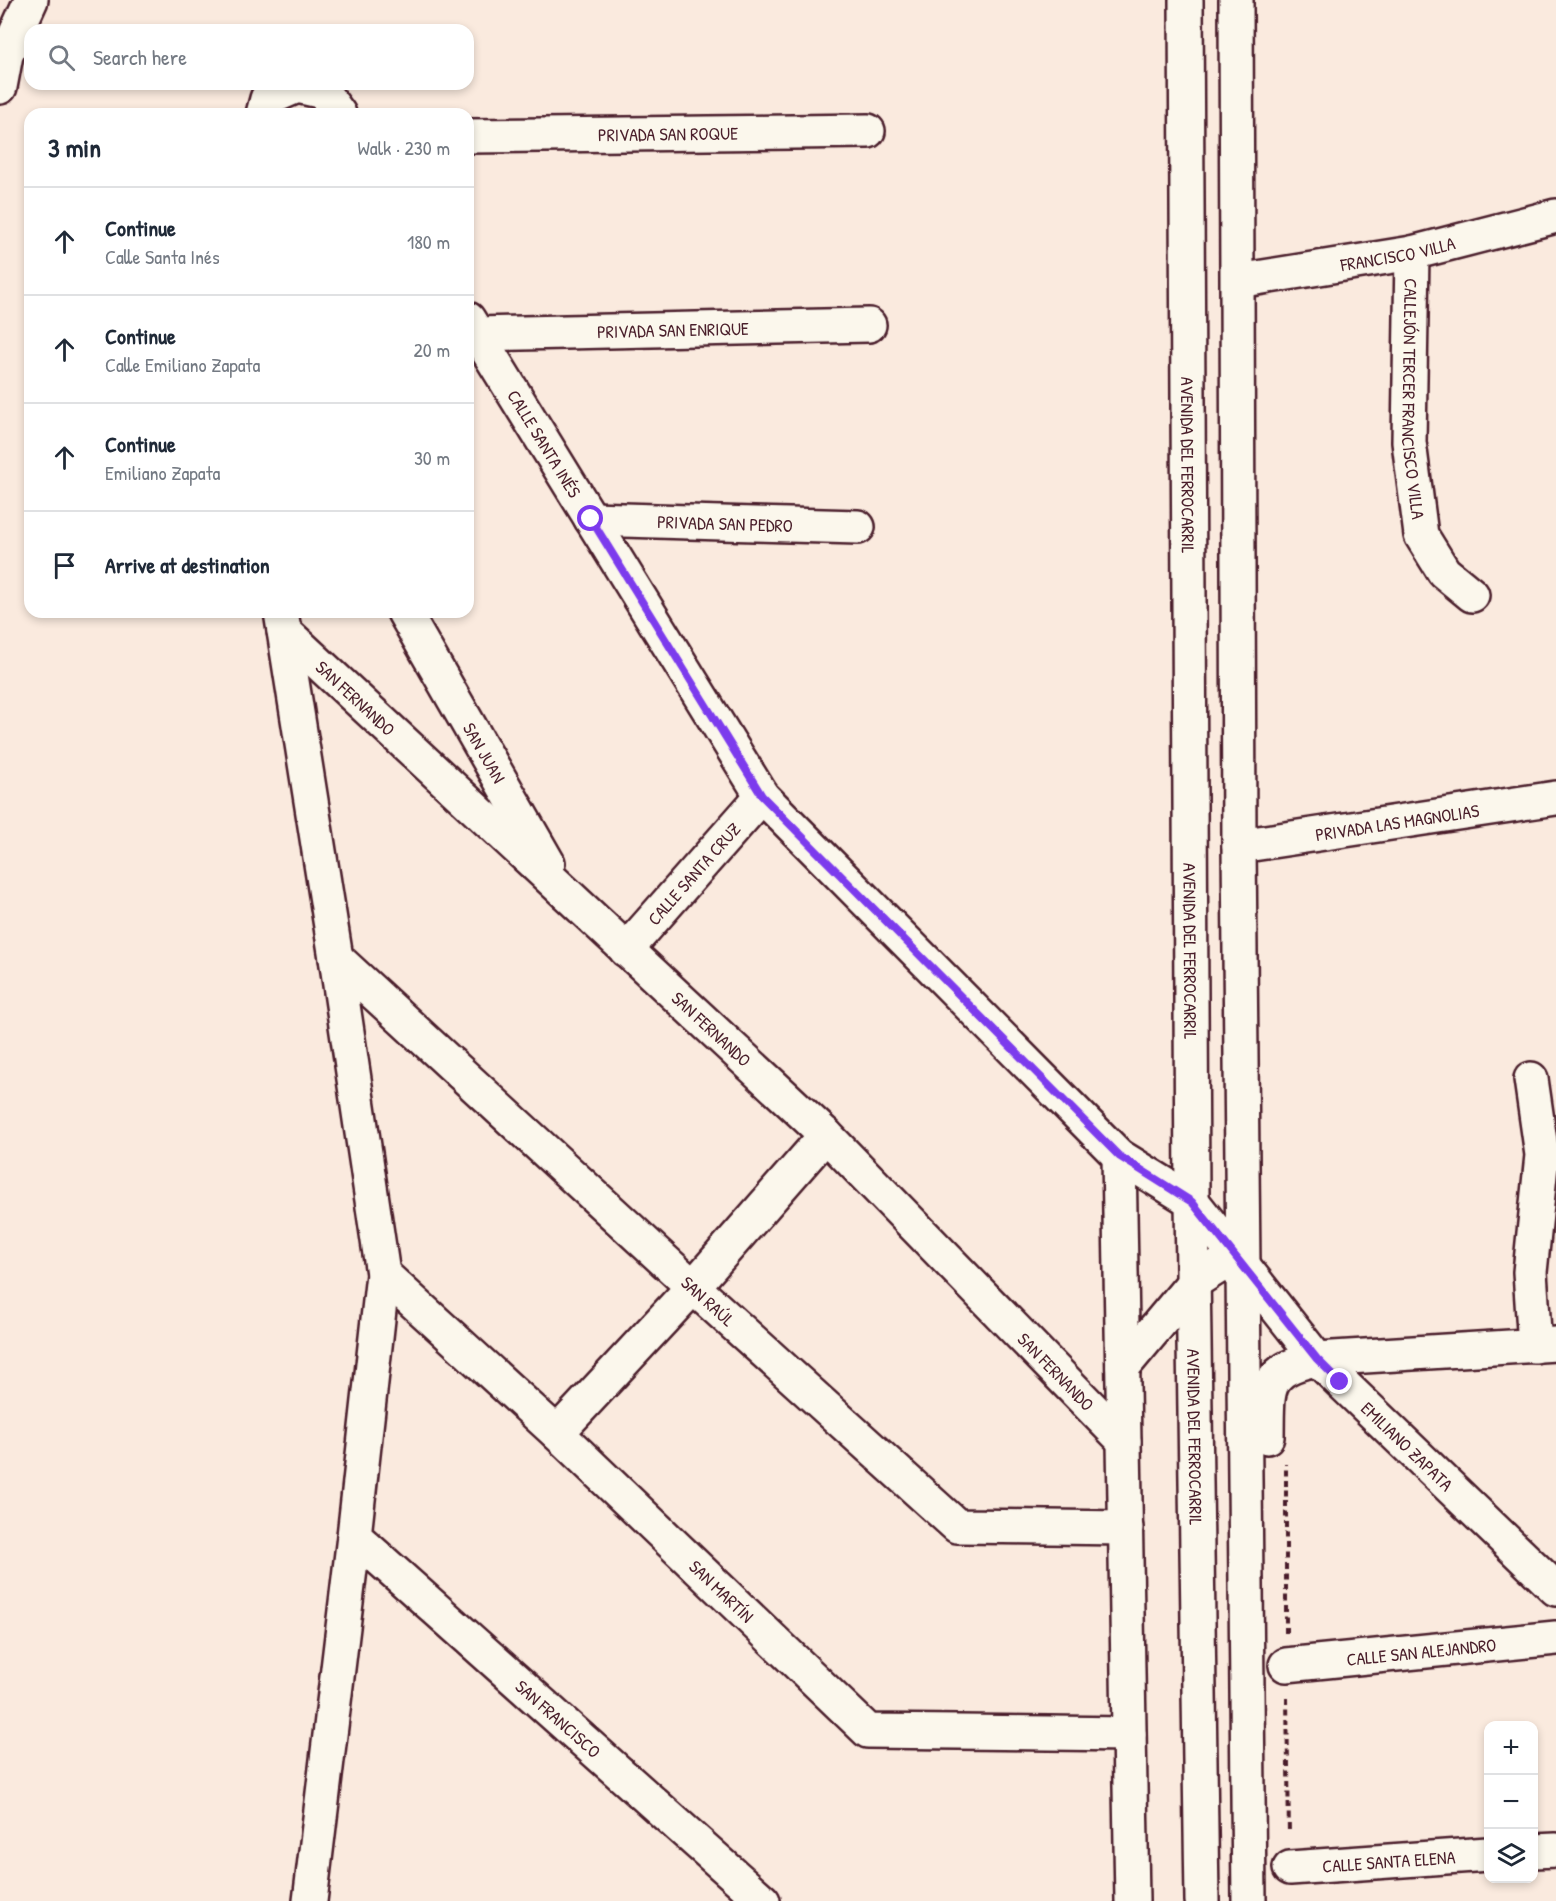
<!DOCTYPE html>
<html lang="en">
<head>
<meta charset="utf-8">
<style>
	body { margin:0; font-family:"Patrick Hand",sans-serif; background:#f6f6f7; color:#1f2937 }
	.controls { position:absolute; right:18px; bottom:18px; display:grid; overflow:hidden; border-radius:12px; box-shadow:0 3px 9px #0003 }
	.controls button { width:54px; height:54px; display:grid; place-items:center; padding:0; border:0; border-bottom:2px solid #e0e1e3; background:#fff; color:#1f2937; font:30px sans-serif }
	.stop { position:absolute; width:18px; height:18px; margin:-14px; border:4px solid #7c3aed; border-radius:50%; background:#fff }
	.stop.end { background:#7c3aed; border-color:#fff; box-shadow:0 2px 6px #0008 }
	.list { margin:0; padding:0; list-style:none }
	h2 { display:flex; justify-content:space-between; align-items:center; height:78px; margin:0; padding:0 24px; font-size:26px }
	h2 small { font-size:20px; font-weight:400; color:#747a83 }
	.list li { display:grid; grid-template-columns:39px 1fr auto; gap:18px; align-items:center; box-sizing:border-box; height:108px; padding:0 24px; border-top:2px solid #e0e1e3 }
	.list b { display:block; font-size:22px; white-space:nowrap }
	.list p { margin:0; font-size:20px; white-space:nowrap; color:#747a83 }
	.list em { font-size:20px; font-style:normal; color:#747a83 }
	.icon { flex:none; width:33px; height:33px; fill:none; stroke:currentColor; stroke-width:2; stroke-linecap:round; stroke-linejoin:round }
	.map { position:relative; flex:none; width:1556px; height:1901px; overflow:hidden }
	.search { position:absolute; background:#fff; box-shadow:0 3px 9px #0003; left:24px; top:24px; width:450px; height:66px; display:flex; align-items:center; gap:15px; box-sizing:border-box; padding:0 21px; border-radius:18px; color:#747a83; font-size:22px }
	.panel { position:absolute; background:#fff; box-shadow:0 3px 9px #0003; left:24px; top:108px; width:450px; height:510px; border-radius:18px }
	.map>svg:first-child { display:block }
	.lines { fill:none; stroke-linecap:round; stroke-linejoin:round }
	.minor-casing { stroke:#4a1f2b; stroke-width:38 }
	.tertiary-casing { stroke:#4a1f2b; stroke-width:38 }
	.path { stroke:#4a1f2b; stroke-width:4; stroke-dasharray:6 4.5; stroke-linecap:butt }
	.minor { stroke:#fbf7ec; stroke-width:33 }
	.tertiary { stroke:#fbf7ec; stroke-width:33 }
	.route { stroke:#7c3aed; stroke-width:8 }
	.labels { text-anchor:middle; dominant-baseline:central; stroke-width:4.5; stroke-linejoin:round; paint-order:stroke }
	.street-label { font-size:18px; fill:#4a1f2b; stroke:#fbf7ec }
</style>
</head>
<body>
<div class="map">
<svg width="1556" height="1901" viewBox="0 0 1556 1901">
	<rect width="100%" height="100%" fill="#faeade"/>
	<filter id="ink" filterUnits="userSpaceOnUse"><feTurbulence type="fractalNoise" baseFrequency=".0167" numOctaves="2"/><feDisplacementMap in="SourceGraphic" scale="12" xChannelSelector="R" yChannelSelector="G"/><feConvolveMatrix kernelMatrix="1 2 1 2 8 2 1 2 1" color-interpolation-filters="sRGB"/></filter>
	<g filter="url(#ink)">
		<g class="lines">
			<defs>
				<g id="minor">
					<path d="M0 87 6 55 31 0"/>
					<path d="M263 114 267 99 297 86 323 92 339 114"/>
					<path id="s1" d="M468 136 868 131"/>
					<path id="s2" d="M1412 253 1409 442 1421 535 1444 572 1472 595"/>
					<path id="s3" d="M1238 281 1412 253 1556 216"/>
					<path id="s4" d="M468 319 762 796 1119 1156 1192 1201 1317 1359 1556 1589"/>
					<path id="s5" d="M477 334 869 325"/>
					<path id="s6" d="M591 519 858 527"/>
					<path d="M281 612 336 958 383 1274 354 1536 310 1901"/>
					<path id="s7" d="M404 612 548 863"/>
					<path id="s8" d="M284 631 826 1135 1124 1441"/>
					<path id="s9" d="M1239 846 1556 798"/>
					<path id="s10" d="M626 950 762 796"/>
					<path id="s11" d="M336 958 693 1287 957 1526 1126 1528"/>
					<path d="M1531 1079 1542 1155 1530 1272 1535 1346"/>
					<path d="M1119 1156 1132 1901"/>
					<path id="s12" d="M383 1274 557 1433 868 1731 1129 1734"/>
					<path d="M1317 1359 1556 1344"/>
					<path d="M1123 1367 1194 1282 1221 1265 1245 1268"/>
					<path d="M557 1433 693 1287 826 1135"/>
					<path id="s13" d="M354 1536 763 1901"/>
					<path id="s14" d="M1286 1665 1556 1638"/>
					<path d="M1534 1851 1556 1850"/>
					<path id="s15" d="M1290 1868 1488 1854"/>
				</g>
				<g id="tertiary">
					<path id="s16" d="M1186 0 1192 1201 1202 1901"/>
					<path d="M1236 0 1239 846 1249 1901"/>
					<path d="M1267 1437C1268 1390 1262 1369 1317 1359"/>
				</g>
			</defs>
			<use href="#minor" class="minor-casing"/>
			<use href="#tertiary" class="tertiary-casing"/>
			<path class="path" d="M1286 1633V1464
				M1287 1698 1289 1834"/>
			<use href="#minor" class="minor"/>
			<use href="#tertiary" class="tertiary"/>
		</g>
	</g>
	<g class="lines" filter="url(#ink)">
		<path class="route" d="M591 519 762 796 1119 1156 1192 1202 1317 1359 1340 1382"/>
	</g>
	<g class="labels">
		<g class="street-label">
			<text stroke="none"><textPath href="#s1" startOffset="200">PRIVADA SAN ROQUE</textPath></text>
			<text stroke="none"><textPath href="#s3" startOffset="162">FRANCISCO VILLA</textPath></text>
			<text stroke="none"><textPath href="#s5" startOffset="196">PRIVADA SAN ENRIQUE</textPath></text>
			<text stroke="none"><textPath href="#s2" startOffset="146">CALLEJÓN TERCER FRANCISCO VILLA</textPath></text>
			<text stroke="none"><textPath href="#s4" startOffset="146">CALLE SANTA INÉS</textPath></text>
			<text stroke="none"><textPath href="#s16" startOffset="465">AVENIDA DEL FERROCARRIL</textPath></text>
			<text stroke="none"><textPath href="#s6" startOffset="134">PRIVADA SAN PEDRO</textPath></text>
			<text stroke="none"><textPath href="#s8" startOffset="98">SAN FERNANDO</textPath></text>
			<text stroke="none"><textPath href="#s7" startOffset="162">SAN JUAN</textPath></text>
			<text stroke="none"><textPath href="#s9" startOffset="160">PRIVADA LAS MAGNOLIAS</textPath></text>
			<text stroke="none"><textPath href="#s10" startOffset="102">CALLE SANTA CRUZ</textPath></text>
			<text stroke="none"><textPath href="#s16" startOffset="951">AVENIDA DEL FERROCARRIL</textPath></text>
			<text stroke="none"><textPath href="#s8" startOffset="584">SAN FERNANDO</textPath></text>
			<text stroke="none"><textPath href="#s11" startOffset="506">SAN RAÚL</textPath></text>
			<text stroke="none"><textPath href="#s8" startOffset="1070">SAN FERNANDO</textPath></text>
			<text stroke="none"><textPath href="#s16" startOffset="1437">AVENIDA DEL FERROCARRIL</textPath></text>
			<text stroke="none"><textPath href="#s4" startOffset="1480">EMILIANO ZAPATA</textPath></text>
			<text stroke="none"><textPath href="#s12" startOffset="464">SAN MARTÍN</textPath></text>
			<text stroke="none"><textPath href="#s14" startOffset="136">CALLE SAN ALEJANDRO</textPath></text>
			<text stroke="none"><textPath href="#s13" startOffset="274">SAN FRANCISCO</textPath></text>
			<text stroke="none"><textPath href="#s15" startOffset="99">CALLE SANTA ELENA</textPath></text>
		</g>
	</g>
</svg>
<div class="controls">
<button>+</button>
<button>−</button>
<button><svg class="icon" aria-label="layers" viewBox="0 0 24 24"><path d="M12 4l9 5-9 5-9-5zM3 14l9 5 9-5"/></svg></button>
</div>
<div class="stop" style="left:591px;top:519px"></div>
<div class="stop end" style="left:1340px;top:1382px"></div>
<div class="search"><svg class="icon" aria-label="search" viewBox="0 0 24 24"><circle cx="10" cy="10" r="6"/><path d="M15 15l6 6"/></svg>Search here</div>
<section class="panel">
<h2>3 min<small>Walk · 230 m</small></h2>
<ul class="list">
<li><svg class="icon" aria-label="ahead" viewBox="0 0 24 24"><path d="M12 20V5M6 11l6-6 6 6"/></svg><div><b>Continue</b><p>Calle Santa Inés</p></div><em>180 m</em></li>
<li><svg class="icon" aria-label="ahead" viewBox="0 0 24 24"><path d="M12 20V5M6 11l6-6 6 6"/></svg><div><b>Continue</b><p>Calle Emiliano Zapata</p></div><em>20 m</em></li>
<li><svg class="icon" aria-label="ahead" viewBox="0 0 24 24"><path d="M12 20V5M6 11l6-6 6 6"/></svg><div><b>Continue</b><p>Emiliano Zapata</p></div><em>30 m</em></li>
<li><svg class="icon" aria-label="arrive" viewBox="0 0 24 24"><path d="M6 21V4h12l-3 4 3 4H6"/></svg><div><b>Arrive at destination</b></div></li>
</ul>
</section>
</div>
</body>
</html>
